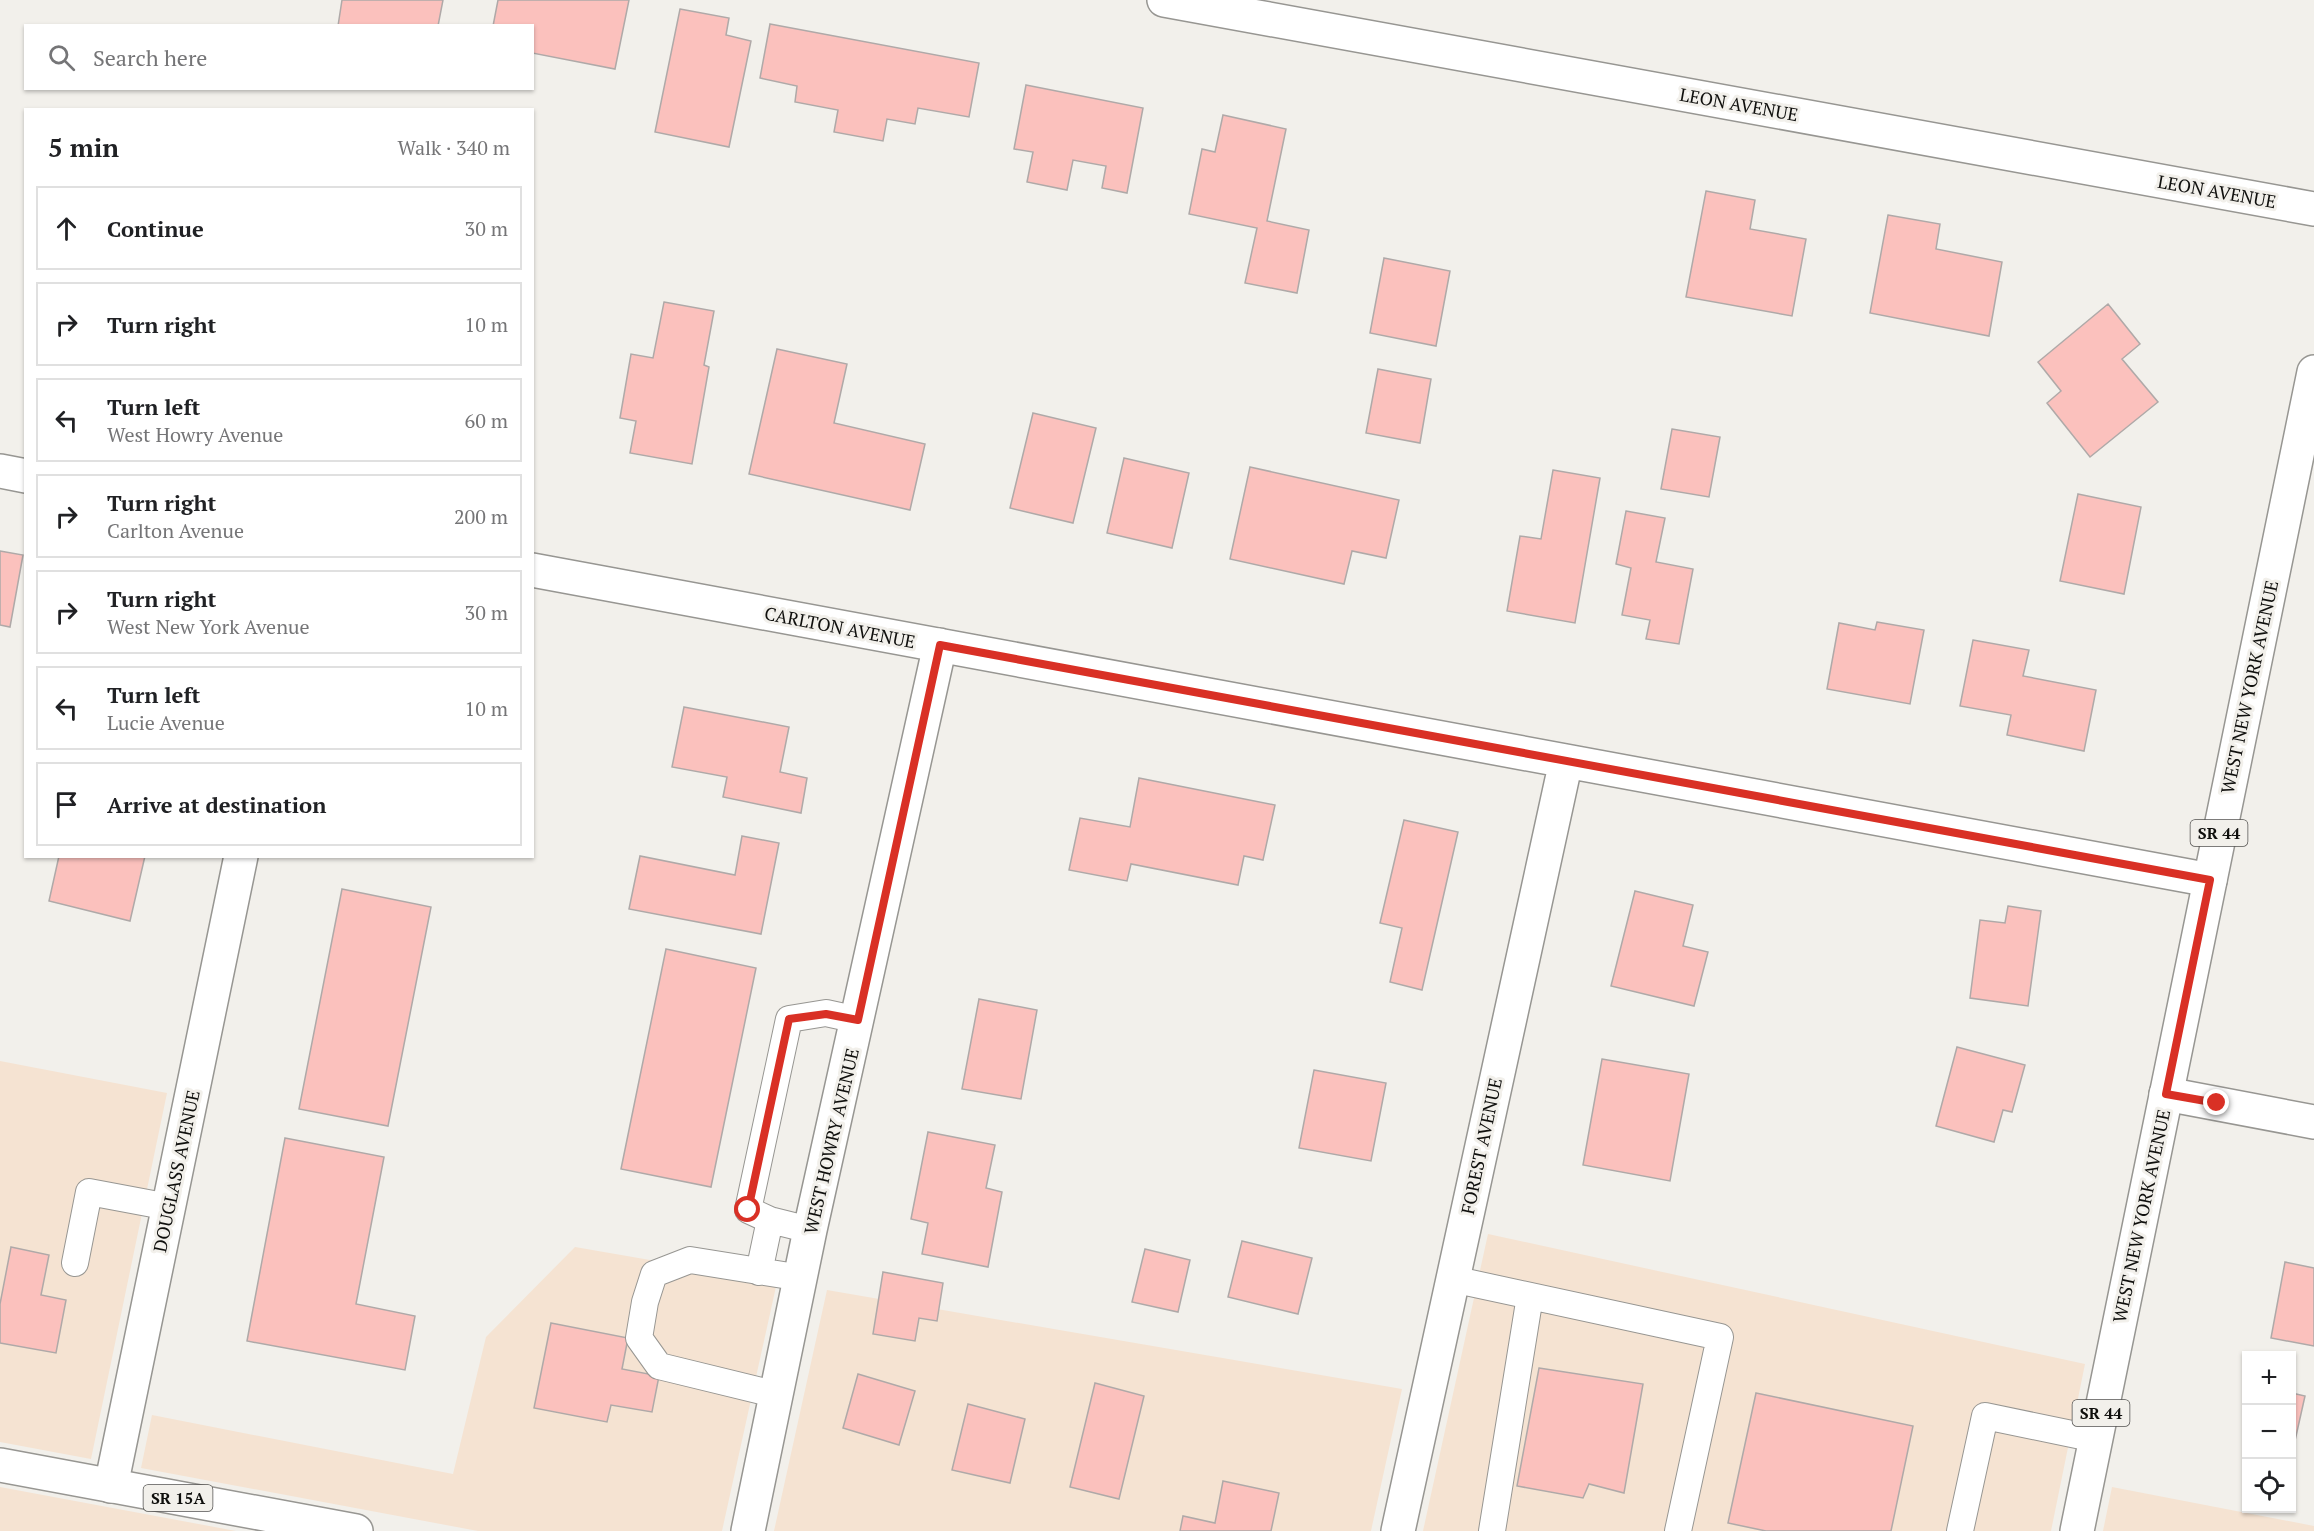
<!DOCTYPE html>
<html lang="en">
<head>
<meta charset="utf-8">
<style>
	body { margin:0; font-family:"PT Serif",serif; background:#f2f2f2; color:#202124 }
	.controls { position:absolute; right:18px; bottom:18px; display:grid; overflow:hidden; border-radius:0px; box-shadow:0 2px 4px #0004 }
	.controls button { width:54px; height:54px; display:grid; place-items:center; padding:0; border:0; border-bottom:2px solid #e0e0e0; background:#fff; color:#202124; font:30px sans-serif }
	.stop { position:absolute; width:18px; height:18px; margin:-14px; border:4px solid #d93025; border-radius:50%; background:#fff }
	.stop.end { background:#d93025; border-color:#fff; box-shadow:0 2px 6px #0008 }
	.list { margin:0; padding:0; list-style:none }
	h2 { display:flex; justify-content:space-between; align-items:center; height:78px; margin:0; padding:0 24px; font-size:26px }
	h2 small { font-size:20px; font-weight:400; color:#757577 }
	.list li { display:grid; grid-template-columns:39px 1fr auto; gap:18px; align-items:center; box-sizing:border-box; height:84px; margin:0 12px 12px; padding:0 12px; border:2px solid #e0e0e0; border-radius:0px }
	.list b { display:block; font-size:22px; white-space:nowrap }
	.list p { margin:0; font-size:20px; white-space:nowrap; color:#757577 }
	.list em { font-size:20px; font-style:normal; color:#757577 }
	.icon { flex:none; width:33px; height:33px; fill:none; stroke:currentColor; stroke-width:2; stroke-linecap:round; stroke-linejoin:round }
	.map { position:relative; flex:none; width:2314px; height:1531px; overflow:hidden }
	.search { position:absolute; background:#fff; box-shadow:0 2px 4px #0004; left:24px; top:24px; width:510px; height:66px; display:flex; align-items:center; gap:15px; box-sizing:border-box; padding:0 21px; border-radius:0px; color:#757577; font-size:22px }
	.panel { position:absolute; background:#fff; box-shadow:0 2px 4px #0004; left:24px; top:108px; width:510px; height:750px; border-radius:0px }
	.map>svg:first-child { display:block }
	.commercial { fill:#f5e3d2 }
	.building { fill:#fbc1bd; stroke:#afa9a8; stroke-width:1.5 }
	.lines { fill:none; stroke-linecap:round; stroke-linejoin:round }
	.service-casing { stroke:#979692; stroke-width:28 }
	.minor-casing { stroke:#979692; stroke-width:36 }
	.primary-casing { stroke:#979692; stroke-width:36 }
	.trunk-casing { stroke:#979692; stroke-width:36 }
	.service { stroke:#fff; stroke-width:26 }
	.minor { stroke:#fff; stroke-width:33 }
	.primary { stroke:#fff; stroke-width:33 }
	.trunk { stroke:#fff; stroke-width:33 }
	.route { stroke:#d93025; stroke-width:8 }
	.labels { text-anchor:middle; dominant-baseline:central; stroke-width:6; stroke-linejoin:round; paint-order:stroke }
	.shield { fill:#f2f0eb; stroke:#535250; stroke-width:1.5 }
	.shield-label { font-size:16px; font-weight:bold; fill:#0f0f0d }
	.street-label { font-size:18px; fill:#0f0f0d; stroke:#f2f0eb }
</style>
</head>
<body>
<div class="map">
<svg width="2314" height="1531" viewBox="0 0 2314 1531">
	<rect width="100%" height="100%" fill="#f2f0eb"/>
	<path class="commercial" d="M0 1061 167 1093 91 1459 0 1442Z
		M1488 1234 2085 1364 2051 1531H1423Z
		M575 1247 777 1282 722 1531H478L141 1468 152 1415 453 1474 486 1337Z
		M827 1290 1402 1389 1371 1531H774Z
		M0 1487 236 1531H0Z
		M2112 1487 2314 1526V1531H2103Z"/>
	<path class="building" d="M342 0H443L438 26H338Z
		M498 0H629L615 69 532 53V26H493Z
		M680 9 729 18 726 35 751 41 729 147 655 132Z
		M770 24 979 63 969 117 918 108 915 124 887 119 883 141 834 132 838 110 795 102 797 86 760 78Z
		M1026 85 1143 108 1127 193 1102 188 1106 166 1073 160 1067 190 1027 182 1033 152 1014 149Z
		M1223 115 1286 129 1267 221 1309 230 1297 293 1245 283 1257 228 1189 214 1202 149 1215 152Z
		M1706 191 1755 200 1750 229 1806 239 1792 316 1686 297Z
		M1888 215 1940 224 1936 249 2002 262 1989 336 1870 313Z
		M1384 258 1450 271 1436 346 1370 333Z
		M664 302 714 311 704 365 709 367 692 464 630 453 636 421 620 418 631 354 653 358Z
		M2108 304 2140 344 2122 359 2158 402 2090 457 2047 403 2061 391 2038 362Z
		M777 349 847 364 834 423 925 444 910 510 749 474Z
		M1378 369 1431 379 1420 443 1366 433Z
		M1033 413 1096 428 1073 523 1010 508Z
		M1672 429 1720 437 1709 497 1661 489Z
		M1124 458 1189 473 1172 548 1107 533Z
		M1250 467 1399 500 1386 558 1352 551 1344 584 1230 559Z
		M1553 470 1600 478 1575 623 1507 611 1520 536 1541 539Z
		M2078 494 2141 507 2124 594 2060 581Z
		M1626 511 1665 518 1656 562 1693 569 1679 644 1646 639 1650 620 1622 615 1631 568 1616 564Z
		M0 551 23 555 10 627 0 625Z
		M1877 622 1924 630 1910 704 1827 689 1839 623 1875 630Z
		M1973 640 2029 650 2023 676 2096 690 2084 751 2007 735 2011 715 1960 706Z
		M684 707 789 727 780 772 807 778 801 813 723 797 727 777 672 767Z
		M1139 778 1275 805 1263 860 1244 856 1238 885 1131 864 1127 881 1069 870 1080 818 1130 827Z
		M1404 820 1458 832 1422 990 1390 982 1402 928 1380 923Z
		M742 836 779 843 761 934 629 909 640 856 735 875Z
		M59 856H145L130 921 49 901Z
		M342 889 431 907 388 1126 299 1109Z
		M1635 891 1693 905 1683 946 1708 952 1694 1006 1611 986Z
		M2008 906 2041 911 2028 1006 1970 998 1980 920 2005 923Z
		M666 949 756 968 711 1187 621 1169Z
		M979 999 1037 1010 1021 1099 962 1089Z
		M1957 1047 2025 1065 2012 1112 2003 1110 1994 1142 1936 1126Z
		M1602 1059 1689 1074 1670 1181 1583 1165Z
		M1314 1070 1386 1083 1371 1161 1299 1148Z
		M928 1132 995 1145 986 1188 1002 1192 988 1267 922 1254 928 1223 911 1219Z
		M285 1138 384 1157 356 1304 415 1316 405 1370 247 1341Z
		M1242 1241 1312 1258 1298 1314 1228 1297Z
		M11 1247 49 1255 41 1295 66 1300 56 1353 0 1343V1304Z
		M1145 1249 1190 1260 1178 1312 1132 1302Z
		M2285 1262 2314 1268V1346L2271 1338Z
		M883 1272 943 1283 937 1321 919 1318 915 1341 873 1334Z
		M551 1323 628 1338 622 1369 659 1376 652 1412 611 1405 607 1422 534 1408Z
		M1539 1368 1643 1384 1624 1493 1589 1484 1583 1498 1517 1486Z
		M858 1374 915 1391 899 1445 843 1428Z
		M1095 1383 1144 1396 1119 1499 1070 1487Z
		M1756 1393 1913 1426 1891 1531H1766L1728 1523Z
		M2292 1393 2305 1396 2292 1454Z
		M968 1404 1025 1419 1010 1483 952 1470Z
		M1223 1481 1279 1493 1271 1531H1180L1183 1516 1215 1523Z"/>
	<g class="lines">
		<defs>
			<path id="service" d="M810 1230 770 1220 748 1210 789 1019 826 1013 858 1020
				M75 1263 89 1192 169 1207
				M759 1272 770 1220
				M1452 1279 1720 1337 1678 1531
				M778 1395 659 1366 639 1338 645 1302 654 1274 690 1260 802 1278
				M1492 1531 1530 1296
				M1960 1531 1985 1416 2096 1439"/>
			<path id="minor" d="M1164 0 2314 209
				M0 471 26 476
				M532 570 2210 880
				M2166 1094 2314 1122
				M111 1486 241 856
				M748 1531 810 1230 940 645
				M1398 1531 1566 761"/>
			<path id="primary" d="M2077 1531 2314 372"/>
			<path id="trunk" d="M0 1465 356 1531"/>
		</defs>
		<use href="#service" class="service-casing"/>
		<use href="#minor" class="minor-casing"/>
		<use href="#primary" class="primary-casing"/>
		<use href="#trunk" class="trunk-casing"/>
		<use href="#service" class="service"/>
		<use href="#minor" class="minor"/>
		<use href="#primary" class="primary"/>
		<use href="#trunk" class="trunk"/>
	</g>
	<g class="lines">
		<path class="route" d="M748 1210 789 1019 826 1014 858 1020 940 645 2210 880 2166 1094 2217 1103"/>
	</g>
	<g class="labels">
		<g class="shield">
			<rect x="2190.5" y="820" width="57" height="26" rx="4.5"/>
			<rect x="2072.5" y="1400" width="57" height="26" rx="4.5"/>
			<rect x="143.5" y="1485" width="69" height="26" rx="4.5"/>
		</g>
		<g class="shield-label">
			<text x="2219" y="833">SR 44</text>
			<text x="2101" y="1413">SR 44</text>
			<text x="178" y="1498">SR 15A</text>
		</g>
		<g class="street-label">
			<text transform="translate(1739 104) rotate(10)">LEON AVENUE</text>
			<text transform="translate(2217 191) rotate(10)">LEON AVENUE</text>
			<text transform="translate(840 627) rotate(11)">CARLTON AVENUE</text>
			<text transform="translate(2249 687) rotate(-78)">WEST NEW YORK AVENUE</text>
			<text transform="translate(831 1141) rotate(-77)">WEST HOWRY AVENUE</text>
			<text transform="translate(1481 1146) rotate(-78)">FOREST AVENUE</text>
			<text transform="translate(176 1171) rotate(-78)">DOUGLASS AVENUE</text>
			<text transform="translate(2141 1216) rotate(-78)">WEST NEW YORK AVENUE</text>
		</g>
	</g>
</svg>
<div class="controls">
<button>+</button>
<button>−</button>
<button><svg class="icon" aria-label="locate" viewBox="0 0 24 24"><circle cx="12" cy="12" r="6"/><path d="M12 2v4M12 18v4M2 12h4M18 12h4"/></svg></button>
</div>
<div class="stop" style="left:748px;top:1210px"></div>
<div class="stop end" style="left:2217px;top:1103px"></div>
<div class="search"><svg class="icon" aria-label="search" viewBox="0 0 24 24"><circle cx="10" cy="10" r="6"/><path d="M15 15l6 6"/></svg>Search here</div>
<section class="panel">
<h2>5 min<small>Walk · 340 m</small></h2>
<ul class="list">
<li><svg class="icon" aria-label="ahead" viewBox="0 0 24 24"><path d="M12 20V5M6 11l6-6 6 6"/></svg><div><b>Continue</b></div><em>30 m</em></li>
<li><svg class="icon" aria-label="right" viewBox="0 0 24 24"><path d="M7 20v-9h11M14 6l5 5-5 5"/></svg><div><b>Turn right</b></div><em>10 m</em></li>
<li><svg class="icon" aria-label="left" viewBox="0 0 24 24"><path d="M17 20v-9H6M10 6l-5 5 5 5"/></svg><div><b>Turn left</b><p>West Howry Avenue</p></div><em>60 m</em></li>
<li><svg class="icon" aria-label="right" viewBox="0 0 24 24"><path d="M7 20v-9h11M14 6l5 5-5 5"/></svg><div><b>Turn right</b><p>Carlton Avenue</p></div><em>200 m</em></li>
<li><svg class="icon" aria-label="right" viewBox="0 0 24 24"><path d="M7 20v-9h11M14 6l5 5-5 5"/></svg><div><b>Turn right</b><p>West New York Avenue</p></div><em>30 m</em></li>
<li><svg class="icon" aria-label="left" viewBox="0 0 24 24"><path d="M17 20v-9H6M10 6l-5 5 5 5"/></svg><div><b>Turn left</b><p>Lucie Avenue</p></div><em>10 m</em></li>
<li><svg class="icon" aria-label="arrive" viewBox="0 0 24 24"><path d="M6 21V4h12l-3 4 3 4H6"/></svg><div><b>Arrive at destination</b></div></li>
</ul>
</section>
</div>
</body>
</html>
